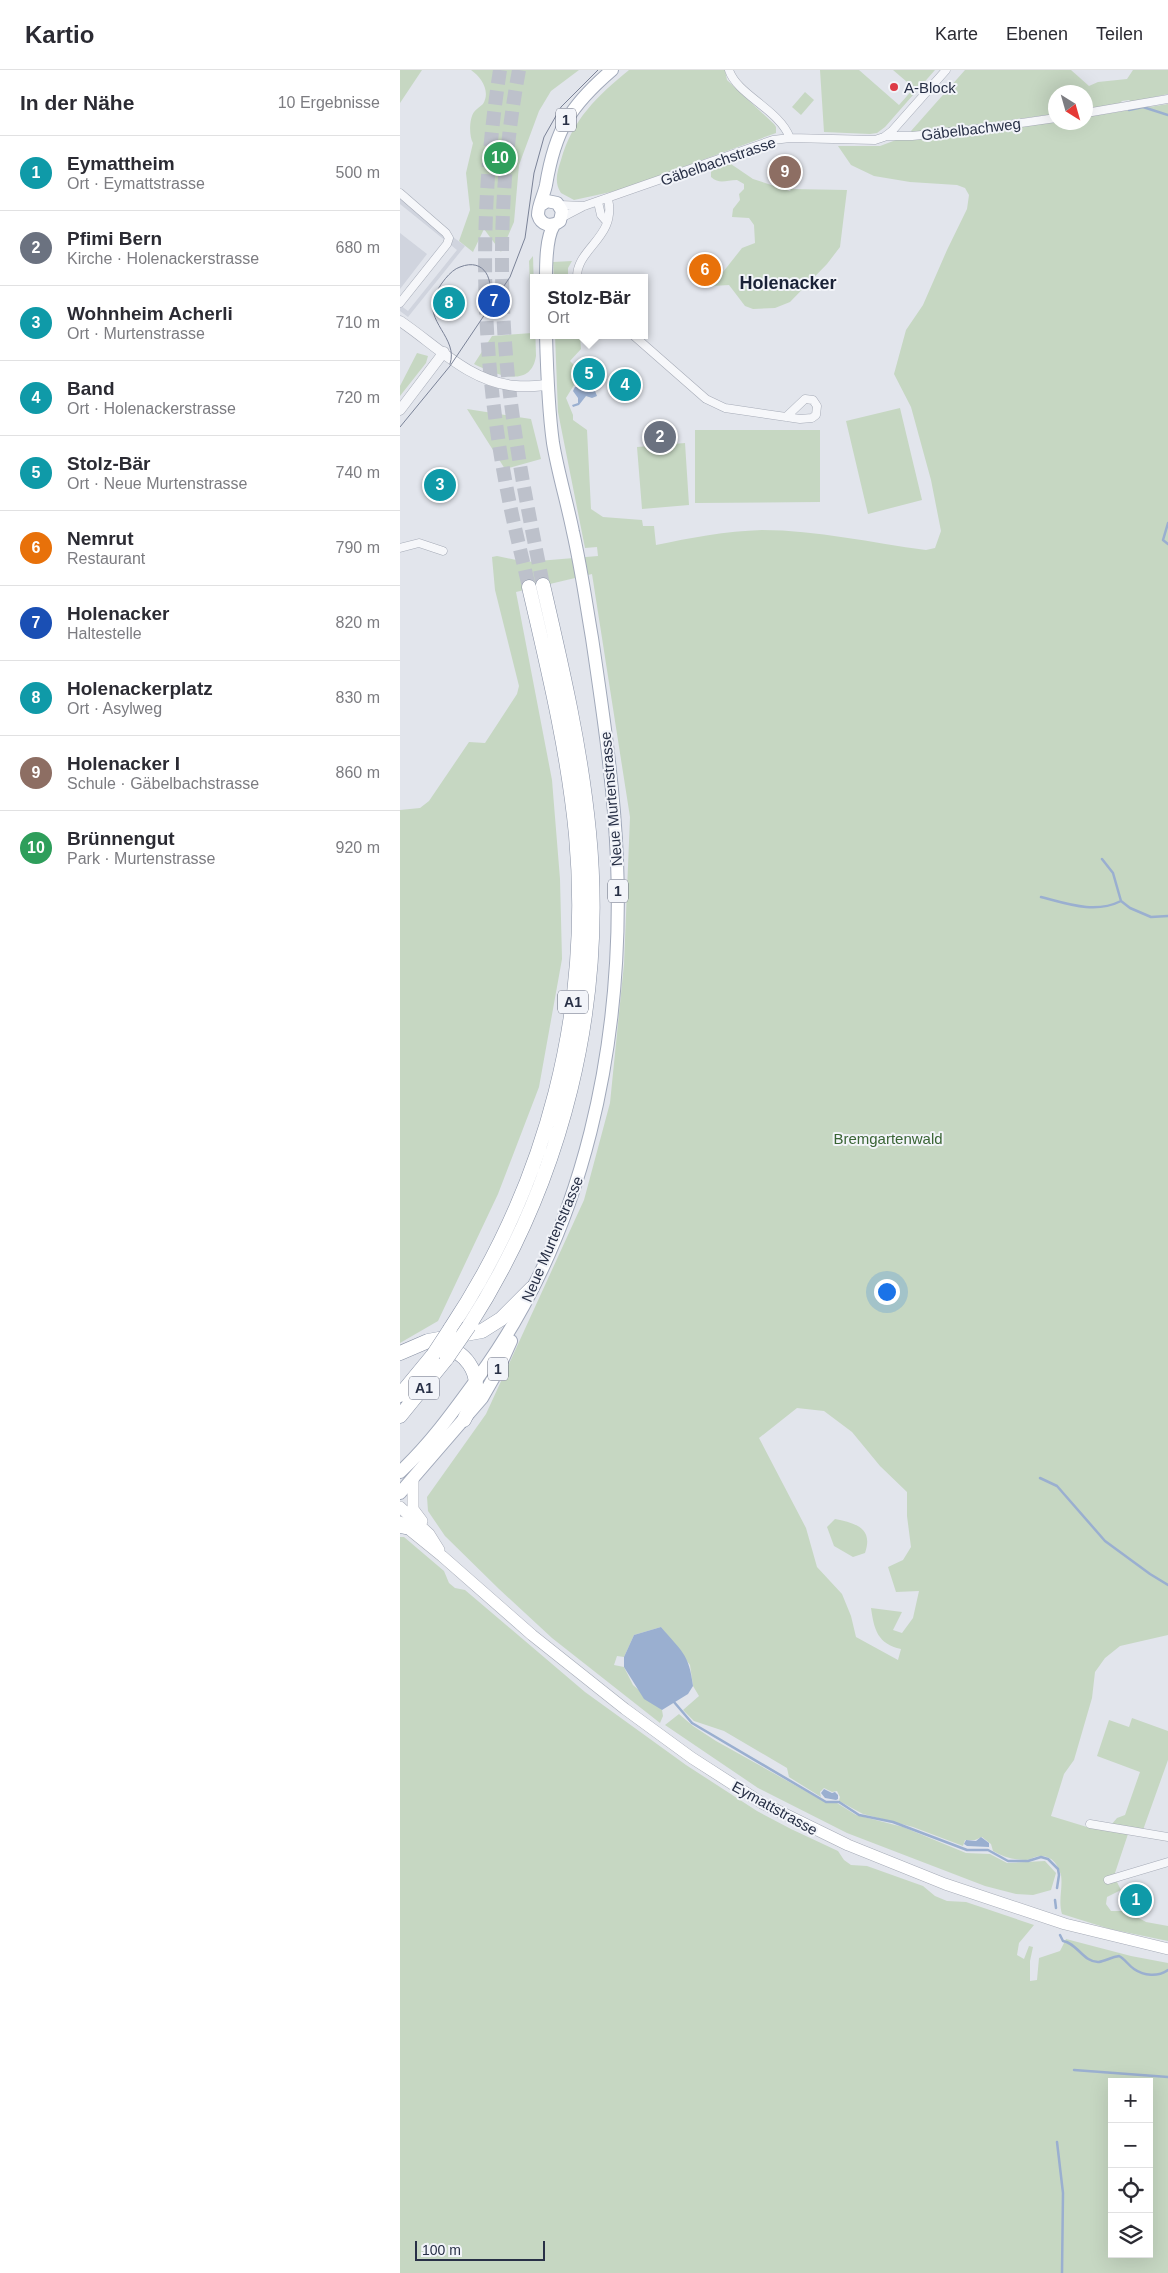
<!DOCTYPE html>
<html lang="de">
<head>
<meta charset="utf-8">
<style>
	body { margin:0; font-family:Helvetica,sans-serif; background:#f7f7f7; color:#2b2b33 }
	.controls { position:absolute; right:15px; bottom:15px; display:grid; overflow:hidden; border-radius:0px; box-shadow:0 5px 20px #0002 }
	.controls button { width:45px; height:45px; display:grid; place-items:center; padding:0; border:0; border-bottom:1px solid #e1e1e2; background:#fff; color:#2b2b33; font:25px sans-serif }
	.compass { position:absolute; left:648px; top:15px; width:45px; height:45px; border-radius:50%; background:#fff; box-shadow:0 5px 20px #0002; rotate:143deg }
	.scale { position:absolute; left:15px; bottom:12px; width:130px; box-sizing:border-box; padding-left:5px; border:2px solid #283046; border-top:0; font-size:14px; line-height:18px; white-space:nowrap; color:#283046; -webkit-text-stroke:4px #f2f4f9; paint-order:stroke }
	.you { position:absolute; left:486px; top:1221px; width:18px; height:18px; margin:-12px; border:4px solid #fff; border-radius:50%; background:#1a73e8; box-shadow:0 0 0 8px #1a73e833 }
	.badge { display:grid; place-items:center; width:32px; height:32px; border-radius:50%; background:#0b8043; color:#fff; font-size:16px; font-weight:700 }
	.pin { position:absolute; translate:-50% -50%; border:2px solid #fff; box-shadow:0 1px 5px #0006 }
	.popup { position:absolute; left:130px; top:204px; width:118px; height:65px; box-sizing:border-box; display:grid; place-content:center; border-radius:0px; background:#fff; filter:drop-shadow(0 1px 4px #0005); font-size:16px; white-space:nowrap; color:#7c7c81 }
	.popup b { font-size:19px; color:#2b2b33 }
	.popup::after { content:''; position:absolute; left:50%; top:100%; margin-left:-10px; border:10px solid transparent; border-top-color:#fff }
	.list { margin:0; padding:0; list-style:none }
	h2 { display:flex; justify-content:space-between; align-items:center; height:65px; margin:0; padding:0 20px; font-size:21px }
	h2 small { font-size:16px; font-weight:400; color:#7c7c81 }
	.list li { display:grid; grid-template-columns:32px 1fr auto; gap:15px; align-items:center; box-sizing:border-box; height:75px; padding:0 20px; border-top:1px solid #e1e1e2 }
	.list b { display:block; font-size:19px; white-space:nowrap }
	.list p { margin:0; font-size:16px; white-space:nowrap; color:#7c7c81 }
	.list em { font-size:16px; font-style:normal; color:#7c7c81 }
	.icon { flex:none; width:28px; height:28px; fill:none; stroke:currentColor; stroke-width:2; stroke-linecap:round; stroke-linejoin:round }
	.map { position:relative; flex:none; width:768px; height:2203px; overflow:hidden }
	header { display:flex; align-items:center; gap:30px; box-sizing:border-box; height:70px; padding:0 25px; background:#fff; border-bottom:1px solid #e1e1e2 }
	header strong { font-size:24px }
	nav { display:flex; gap:28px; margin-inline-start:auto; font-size:18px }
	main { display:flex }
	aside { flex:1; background:#fff }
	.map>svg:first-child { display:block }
	.built { fill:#d0d4de }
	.green { fill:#c6d7c2; fill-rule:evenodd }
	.water { fill:#9aafd0 }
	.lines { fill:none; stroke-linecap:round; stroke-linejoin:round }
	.stream { stroke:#9aafd0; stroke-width:2.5 }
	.motorway-tunnel { stroke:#bdc1cb; stroke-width:14; stroke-dasharray:14 7; stroke-linecap:butt }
	.minor-casing { stroke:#a6abb7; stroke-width:9 }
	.tertiary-casing { stroke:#a6abb7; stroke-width:11 }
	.secondary-casing { stroke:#a6abb7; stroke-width:12 }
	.primary-casing { stroke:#a0a8b9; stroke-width:14 }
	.motorway-casing { stroke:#8891a4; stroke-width:15 }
	.minor { stroke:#f6f7fa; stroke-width:8 }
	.tertiary { stroke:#f6f7fa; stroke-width:10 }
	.secondary { stroke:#fff; stroke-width:11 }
	.primary { stroke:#fff; stroke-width:12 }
	.motorway { stroke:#fff; stroke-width:14 }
	.tram { stroke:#7a8297; stroke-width:1 }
	.motorway-bridge-casing { stroke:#8891a4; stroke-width:15; stroke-linecap:butt }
	.motorway-bridge { stroke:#fff; stroke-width:14 }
	.poi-dot { fill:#dd3b46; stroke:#f2f4f9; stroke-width:2 }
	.labels { text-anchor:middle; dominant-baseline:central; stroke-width:4; stroke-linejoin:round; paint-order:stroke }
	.shield { fill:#f2f4f9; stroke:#656b7c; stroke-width:1 }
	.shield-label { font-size:14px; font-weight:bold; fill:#283046 }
	.poi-label { font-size:15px; fill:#283046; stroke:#f2f4f9; text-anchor:start }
	.street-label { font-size:15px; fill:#283046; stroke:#f2f4f9 }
	.park-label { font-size:15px; fill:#396434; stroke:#f2f4f9 }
	.quarter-label { font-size:18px; font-weight:bold; fill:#1a2237; stroke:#f2f4f9 }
</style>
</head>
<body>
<header>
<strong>Kartio</strong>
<nav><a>Karte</a><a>Ebenen</a><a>Teilen</a></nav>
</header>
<main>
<aside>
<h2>In der Nähe<small>10 Ergebnisse</small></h2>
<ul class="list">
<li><span class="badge" style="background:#0f9aa8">1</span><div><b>Eymattheim</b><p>Ort · Eymattstrasse</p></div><em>500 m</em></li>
<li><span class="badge" style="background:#6b7280">2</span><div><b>Pfimi Bern</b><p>Kirche · Holenackerstrasse</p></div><em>680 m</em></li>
<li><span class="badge" style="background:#0f9aa8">3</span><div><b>Wohnheim Acherli</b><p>Ort · Murtenstrasse</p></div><em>710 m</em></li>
<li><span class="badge" style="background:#0f9aa8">4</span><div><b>Band</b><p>Ort · Holenackerstrasse</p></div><em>720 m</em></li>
<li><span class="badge" style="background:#0f9aa8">5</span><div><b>Stolz-Bär</b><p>Ort · Neue Murtenstrasse</p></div><em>740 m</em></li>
<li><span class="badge" style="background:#e8710a">6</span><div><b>Nemrut</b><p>Restaurant</p></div><em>790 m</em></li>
<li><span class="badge" style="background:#1a4fb4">7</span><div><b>Holenacker</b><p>Haltestelle</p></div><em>820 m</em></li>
<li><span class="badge" style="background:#0f9aa8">8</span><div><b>Holenackerplatz</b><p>Ort · Asylweg</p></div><em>830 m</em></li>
<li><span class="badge" style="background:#8d6e63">9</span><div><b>Holenacker I</b><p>Schule · Gäbelbachstrasse</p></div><em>860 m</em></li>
<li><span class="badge" style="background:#2e9e5b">10</span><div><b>Brünnengut</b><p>Park · Murtenstrasse</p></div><em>920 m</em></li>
</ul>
</aside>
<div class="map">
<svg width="768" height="2203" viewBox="0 0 768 2203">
	<rect width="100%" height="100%" fill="#e2e5ec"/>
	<path class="built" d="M0 127 65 176 8 247 0 241V235L8 241 57 180 0 134Z
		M0 163 27 184 0 219Z"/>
	<path class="green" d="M0 0H22L0 33Z
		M71 0H179L151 21 139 41 119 95 114 152 101 182 84 159 73 182 59 171 70 140 66 103 73 73C69 66 69 49 74 42 76 39 80 37 83 34 91 21 81 7 71 0Z
		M229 0H325L327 10 374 54 376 57V63L220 120 174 130 161 123C154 113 157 102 161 90 172 50 198 25 229 0Z
		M420 0H459L499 35 514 18 493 0H535L485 57 477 63 470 64 424 62Z
		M565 0H671L689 16 698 12 727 9 733 0H768V24L731 32 729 30 722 31 718 35 686 40V22H656L655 44 513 63 511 61Z
		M405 22 414 30 401 45 392 37Z
		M768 34V1565L720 1576 705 1588 695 1602 692 1628 674 1690 664 1704 651 1746 687 1757 728 1764 714 1806 721 1820 707 1827 706 1834 711 1841H726L746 1852 768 1856V1871L710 1859 662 1844C658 1831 663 1818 661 1805 658 1795 652 1785 640 1786 635 1786 630 1790 626 1790 613 1790 604 1787 593 1781L591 1774 582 1767 575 1770H565L563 1776 513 1757 463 1744 439 1731 440 1727 437 1721 432 1722 424 1718 420 1722 421 1727 389 1707 387 1698 324 1661 294 1651 283 1640 299 1626 293 1616 290 1595 261 1557 234 1565 224 1587 217 1586 214 1595 224 1597 233 1615 262 1640 263 1646 260 1653 152 1568 99 1519 45 1466 28 1441 27 1427 86 1344 184 1130 210 1033 224 894 230 747 192 504 116 522 152 710 160 809 162 889 139 1017 98 1124 38 1251 0 1273V740L20 738 29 731 69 672 85 673 117 624 119 616 95 520 92 487 97 486 126 492 198 486 197 477 185 478 158 342 155 265H180L181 279 170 291 179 300 172 307 174 315 166 328 173 345V350L187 360 191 439 203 447 242 450 243 456H254L256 475C290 468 326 461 362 460 417 460 472 473 526 480L535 478 541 461 531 410 511 337 494 304 506 260 523 235 547 180 567 139 569 125 565 118 557 115 510 112 474 106 451 95 438 76H480L496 70 585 62 655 51 686 52V47ZM397 1338 424 1341 452 1362 480 1396 507 1422V1446L511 1477 503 1490 488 1497 496 1522 519 1521 513 1548 502 1563 493 1560 502 1542 471 1538C474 1560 478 1574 501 1579L498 1590 456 1567 451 1546 442 1524 417 1497 406 1458 359 1368Z
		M328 92 353 109 390 121 391 119 447 120 440 177 427 194 390 232 375 238 353 239 345 236 329 215 312 216 342 178 355 173 354 155 349 148 332 147 333 139 340 130 339 124 344 119V114L337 110C326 110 320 115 311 107V99Z
		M133 186 136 286C131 320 94 304 74 294L92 266 132 263 129 191Z
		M172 191 168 198V208H154L153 192Z
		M17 283 28 286 26 293 0 326V316Z
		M500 338 522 430 468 444 446 351Z
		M67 339 131 349 141 389 105 399Z
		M295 360H420V432L295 433Z
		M285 373 289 435 242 439 237 377Z
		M435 1449C454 1453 474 1457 465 1483L453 1487 434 1476 427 1457Z
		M0 1467H4L44 1501 49 1513 55 1518 65 1520 185 1622 286 1695 357 1741 391 1759 438 1781 444 1790 451 1795 467 1796 523 1816 535 1826 547 1831 566 1832 634 1855 619 1873 617 1885 624 1889 629 1876 633 1877 630 1891V1911L637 1910 639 1888 660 1881 666 1869 731 1886 768 1893V2203H0ZM712 2012H749V2184H712Z
		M279 1644 293 1656 316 1671 425 1732 437 1733 456 1745 503 1757 566 1783 590 1784 607 1793 645 1791 656 1803 651 1820 633 1825 616 1824 585 1816 447 1763 358 1718 265 1655Z
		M732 1648 768 1661V1690L743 1760 711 1755 717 1748 725 1745 740 1702 697 1686 709 1650 729 1657Z"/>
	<path class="water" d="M180 302 187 308 193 306 196 308 195 321 197 326 192 328 186 326 179 335 173 337 172 335 178 333V328L173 321 175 317H179L175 307Z
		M261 1557C281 1581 289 1583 293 1616L288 1624 262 1640 244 1629 224 1597V1587L234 1565Z
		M424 1719 432 1723 435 1722 438 1725V1729L436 1730 425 1728 421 1723Z
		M581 1767 589 1773V1777L567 1776 564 1774 566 1770 576 1771Z"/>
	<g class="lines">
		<path class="stream" d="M729 40 743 37 768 45
			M768 453 763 470 768 474
			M702 789 713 803 721 831 730 838 751 847 768 846
			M641 827C668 834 695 844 721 831
			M640 1408 657 1416 705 1471 750 1504 768 1515
			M274 1632 292 1653 426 1732H439L459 1745 493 1752 567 1780H588L608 1791H628L641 1787 648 1789 658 1799 659 1805 657 1818
			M655 1830 656 1838
			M660 1865 663 1871C677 1873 684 1893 699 1892 705 1891 712 1887 719 1886 725 1889 728 1895 734 1899 744 1906 758 1907 768 1900
			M674 2000 768 2007
			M657 2072 663 2123 662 2203"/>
		<path class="motorway-tunnel" d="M100 0C78 141 80 285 108 425 114 456 122 487 129 517
			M119 0C97 118 97 243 115 362 122 413 133 464 143 515"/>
		<defs>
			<path id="minor" d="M329 0C337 25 379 39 390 68
				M686 43 768 29
				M486 66H512L586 58 656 48
				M0 123 46 163 49 168 47 174 0 233
				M198 132 201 145 207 152
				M160 135 184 136
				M161 148 184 136 373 70 390 68 475 70 484 67 492 61 546 0
				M177 208C176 178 217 168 208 129
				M233 265 306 329 325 338 400 349 412 348 416 345 417 336 413 330 405 329 386 347
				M0 478 19 473 43 481
				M690 1754 768 1767
				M708 1810 768 1792"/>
			<path id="tertiary" d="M0 251C36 275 69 312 116 316 126 317 137 316 147 315
				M0 340 44 282"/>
			<path id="secondary" d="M13 1410V1439L22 1451
				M0 1437 29 1464 39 1480
				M0 1452 42 1486 132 1565 225 1639 292 1688 362 1733 448 1775 545 1814 665 1854 768 1879"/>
			<path id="primary" d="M141 135 147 131 157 133 162 141 160 151C151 158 141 155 138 145 138 135 144 125 146 115 155 60 170 36 212 0
				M146 208C146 193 146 167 154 155
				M0 1402C30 1374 53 1342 77 1309 186 1161 224 971 217 790 214 716 203 642 192 568 186 533 181 497 173 462 167 432 158 403 153 373 148 337 147 302 146 265
				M0 1423 82 1328 98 1300 111 1271"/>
			<path id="motorway" d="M69 1256C163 1109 206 936 189 762 181 678 162 597 143 515
				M50 1259C147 1113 192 940 176 765 168 681 148 599 129 517
				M43 1277C65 1281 80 1302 75 1324 73 1333 68 1341 64 1350
				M0 1283 28 1271 82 1261 101 1249 132 1218
				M0 1325 33 1285
				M0 1346 47 1288
				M0 1456 6 1457"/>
		</defs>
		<use href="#minor" class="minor-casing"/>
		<use href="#tertiary" class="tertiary-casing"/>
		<use href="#secondary" class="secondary-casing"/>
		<use href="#primary" class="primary-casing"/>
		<use href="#motorway" class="motorway-casing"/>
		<use href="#minor" class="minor"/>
		<use href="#tertiary" class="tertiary"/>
		<use href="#secondary" class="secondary"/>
		<use href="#primary" class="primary"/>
		<use href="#motorway" class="motorway"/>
		<path class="tram" d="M50 294C59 268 23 251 35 225 39 216 50 200 60 197 85 187 95 211 88 231
			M0 357 50 296 110 207 125 168 134 103 144 67 161 37 198 0"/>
		<defs>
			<path id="motorway-bridge" d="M33 1285 50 1259
				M47 1288 69 1256"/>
		</defs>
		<use href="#motorway-bridge" class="motorway-bridge-casing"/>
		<use href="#motorway-bridge" class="motorway-bridge"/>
	</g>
	<circle class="poi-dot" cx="494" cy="17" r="5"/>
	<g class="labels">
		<g class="shield">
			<rect x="156" y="38.5" width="20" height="23" rx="4"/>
			<rect x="208" y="809.5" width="20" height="23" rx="4"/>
			<rect x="158" y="920.5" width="30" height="23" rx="4"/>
			<rect x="88" y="1287.5" width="20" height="23" rx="4"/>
			<rect x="9" y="1306.5" width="30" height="23" rx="4"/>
		</g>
		<g class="shield-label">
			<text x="166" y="50">1</text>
			<text x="218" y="821">1</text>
			<text x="173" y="932">A1</text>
			<text x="98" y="1299">1</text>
			<text x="24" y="1318">A1</text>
		</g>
		<g class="poi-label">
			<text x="504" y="17">A-Block</text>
		</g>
		<g class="street-label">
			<text transform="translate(571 59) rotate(-7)">Gäbelbachweg</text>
			<text transform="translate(318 91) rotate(-19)">Gäbelbachstrasse</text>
			<text transform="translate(211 729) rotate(-95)">Neue Murtenstrasse</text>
			<text transform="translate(152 1169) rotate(-67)">Neue Murtenstrasse</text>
			<text transform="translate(375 1738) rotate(29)">Eymattstrasse</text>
		</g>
		<g class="park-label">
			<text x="488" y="1068">Bremgartenwald</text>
		</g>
		<g class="quarter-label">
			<text x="388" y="213">Holenacker</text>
		</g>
	</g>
</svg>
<div class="controls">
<button>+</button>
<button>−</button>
<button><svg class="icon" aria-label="locate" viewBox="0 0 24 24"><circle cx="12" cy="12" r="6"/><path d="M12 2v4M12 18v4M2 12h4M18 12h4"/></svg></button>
<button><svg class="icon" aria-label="layers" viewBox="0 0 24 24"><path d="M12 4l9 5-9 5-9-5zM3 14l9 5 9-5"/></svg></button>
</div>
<svg class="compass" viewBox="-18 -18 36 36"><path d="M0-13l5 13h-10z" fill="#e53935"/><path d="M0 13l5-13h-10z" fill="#7c7c81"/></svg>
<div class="scale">100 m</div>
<div class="you"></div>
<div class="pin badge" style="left:736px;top:1830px;background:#0f9aa8">1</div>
<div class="pin badge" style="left:260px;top:367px;background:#6b7280">2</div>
<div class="pin badge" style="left:40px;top:415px;background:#0f9aa8">3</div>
<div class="pin badge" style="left:225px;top:315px;background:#0f9aa8">4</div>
<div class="pin badge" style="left:189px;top:304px;background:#0f9aa8">5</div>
<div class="popup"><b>Stolz-Bär</b>Ort</div>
<div class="pin badge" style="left:305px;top:200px;background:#e8710a">6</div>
<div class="pin badge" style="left:94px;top:231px;background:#1a4fb4">7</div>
<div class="pin badge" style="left:49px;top:233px;background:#0f9aa8">8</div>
<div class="pin badge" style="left:385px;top:102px;background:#8d6e63">9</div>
<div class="pin badge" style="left:100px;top:88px;background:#2e9e5b">10</div>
</div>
</main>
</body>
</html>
